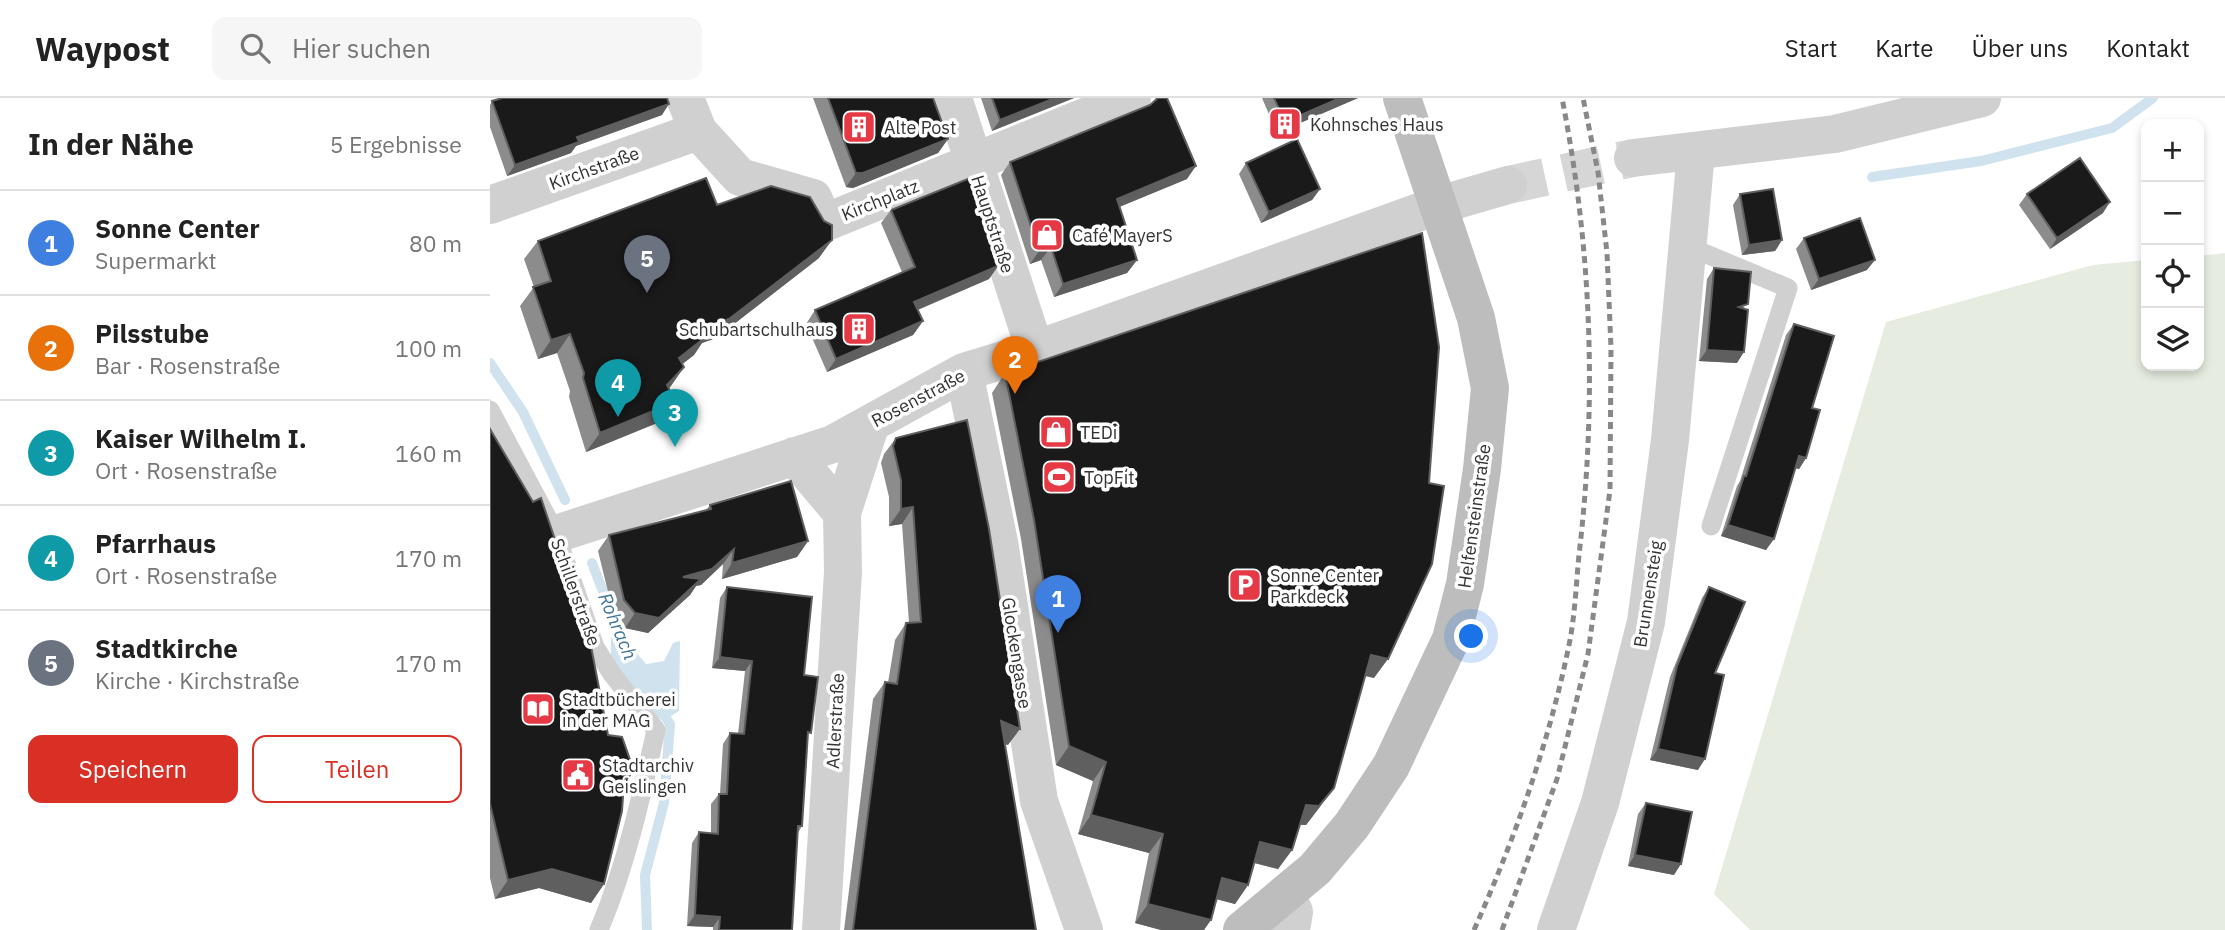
<!DOCTYPE html>
<html lang="de">
<head>
<meta charset="utf-8">
<style>
	body { margin:0; font-family:"IBM Plex Sans",sans-serif; background:#f6f6f6; color:#222 }
	.controls { position:absolute; right:21px; top:21px; display:grid; overflow:hidden; border-radius:14px; box-shadow:0 4px 10px #0003 }
	.controls button { width:63px; height:63px; display:grid; place-items:center; padding:0; border:0; border-bottom:2px solid #e0e0e0; background:#fff; color:#222; font:35px sans-serif }
	.you { position:absolute; left:982px; top:539px; width:24px; height:24px; margin:-18px; border:5px solid #fff; border-radius:50%; background:#1a73e8; box-shadow:0 0 0 10px #1a73e833 }
	.badge { display:grid; place-items:center; width:46px; height:46px; border-radius:50%; background:#d93025; color:#fff; font-size:23px; font-weight:700 }
	.pin { position:absolute; translate:-50% -58px; filter:drop-shadow(0 2px 4px #0008) }
	.pin::after { content:''; position:absolute; top:37px; width:24px; height:21px; background:inherit; clip-path:polygon(0 0,100% 0,50% 100%) }
	.list { margin:0; padding:0; list-style:none }
	h2 { display:flex; justify-content:space-between; align-items:center; height:91px; margin:0; padding:0 28px; font-size:30px }
	h2 small { font-size:23px; font-weight:400; color:#767676 }
	.list li { display:grid; grid-template-columns:46px 1fr auto; gap:21px; align-items:center; box-sizing:border-box; height:105px; padding:0 28px; border-top:2px solid #e0e0e0 }
	.list b { display:block; font-size:26px; white-space:nowrap }
	.list p { margin:0; font-size:23px; white-space:nowrap; color:#767676 }
	.list em { font-size:23px; font-style:normal; color:#767676 }
	.actions { display:flex; gap:14px; padding:21px 28px }
	.actions a { flex:1; padding:16px 0; border:2px solid #d93025; border-radius:14px; text-align:center; font-size:24px; color:#d93025 }
	.actions .main { background:#d93025; color:#fff }
	.icon { flex:none; width:38px; height:38px; fill:none; stroke:currentColor; stroke-width:2; stroke-linecap:round; stroke-linejoin:round }
	.map { position:relative; flex:none; width:1735px; height:832px; overflow:hidden }
	header { display:flex; align-items:center; gap:42px; box-sizing:border-box; height:98px; padding:0 35px; background:#fff; border-bottom:2px solid #e0e0e0 }
	header strong { font-size:33px }
	nav { display:flex; gap:38px; margin-inline-start:auto; font-size:24px }
	.search { width:490px; height:63px; background:#f6f6f6; display:flex; align-items:center; gap:18px; box-sizing:border-box; padding:0 24px; border-radius:14px; color:#767676; font-size:26px }
	main { display:flex }
	aside { flex:1; background:#fff }
	.map>svg:first-child { display:block }
	.green { fill:#e6ecdf }
	.water { fill:#cfe2ee }
	.lines { fill:none; stroke-linecap:round; stroke-linejoin:round }
	.stream { stroke:#cfe2ee; stroke-width:10 }
	.street-tunnel { stroke:#d6d6d6; stroke-width:38; stroke-dasharray:38 19; stroke-linecap:butt }
	.lane { stroke:#d0d0d0; stroke-width:19 }
	.street { stroke:#d0d0d0; stroke-width:38 }
	.secondary { stroke:#bdbdbd; stroke-width:38 }
	.rail { stroke:#888; stroke-width:5; stroke-dasharray:7 5; stroke-linecap:butt }
	.wall { fill:#8c8c8c }
	.shaded-wall { fill:#5f5f5f }
	.building { fill:#1a1a1a; stroke:#5f5f5f; stroke-width:2 }
	.labels { text-anchor:middle; dominant-baseline:central; stroke-width:7; stroke-linejoin:round; paint-order:stroke }
	.poi-label { font-size:18px; fill:#333; stroke:#fff; text-anchor:start }
	.street-label { font-size:18px; fill:#333; stroke:#fff }
	.water-label { font-size:19px; font-style:italic; fill:#3f7597; stroke:#fff }
</style>
</head>
<body>
<header>
<strong>Waypost</strong>
<div class="search"><svg class="icon" aria-label="search" viewBox="0 0 24 24"><circle cx="10" cy="10" r="6"/><path d="M15 15l6 6"/></svg>Hier suchen</div>
<nav><a>Start</a><a>Karte</a><a>Über uns</a><a>Kontakt</a></nav>
</header>
<main>
<aside>
<h2>In der Nähe<small>5 Ergebnisse</small></h2>
<ul class="list">
<li><span class="badge" style="background:#3f7fe0">1</span><div><b>Sonne Center</b><p>Supermarkt</p></div><em>80 m</em></li>
<li><span class="badge" style="background:#e8710a">2</span><div><b>Pilsstube</b><p>Bar · Rosenstraße</p></div><em>100 m</em></li>
<li><span class="badge" style="background:#0f9aa8">3</span><div><b>Kaiser Wilhelm I.</b><p>Ort · Rosenstraße</p></div><em>160 m</em></li>
<li><span class="badge" style="background:#0f9aa8">4</span><div><b>Pfarrhaus</b><p>Ort · Rosenstraße</p></div><em>170 m</em></li>
<li><span class="badge" style="background:#6b7280">5</span><div><b>Stadtkirche</b><p>Kirche · Kirchstraße</p></div><em>170 m</em></li>
</ul>
<div class="actions"><a class="main">Speichern</a><a>Teilen</a></div>
</aside>
<div class="map">
<svg width="1735" height="832" viewBox="0 0 1735 832">
	<rect width="100%" height="100%" fill="#fff"/>
	<path class="green" d="M1735 155V832H1260L1224 796 1396 224 1603 167 1656 162V268H1709V158Z"/>
	<path class="water" d="M122 530 134 540 156 566 174 563 183 545 190 543 189 613 173 623C158 613 133 592 125 575 120 563 120 543 122 530Z"/>
	<g class="lines">
		<path class="stream" d="M1382 79 1491 63 1622 30 1663 0
			M0 265 33 314 75 402
			M102 465 134 548
			M157 832 155 777 174 705 180 626 169 610"/>
		<path class="street-tunnel" d="M1018 87 1143 60"/>
		<path class="lane" d="M1197 148 1298 190 1221 428
			M0 312 66 436 105 549 122 576 166 632C151 700 136 768 109 832"/>
		<path class="street" d="M195 0 208 33 250 79 323 100 334 125 642 0
			M463 0 545 252
			M1143 60 1345 36 1492 0
			M0 107 208 33
			M474 274 509 444 549 703 594 832
			M304 358 352 415
			M66 436 343 346 474 274 545 252 949 107 1018 87
			M796 796 804 814 801 832
			M331 832 353 474 352 415 381 325
			M1066 832 1110 705 1156 524 1180 342 1206 54"/>
		<path class="secondary" d="M752 832 825 771 862 727 901 668 961 541 975 486 992 371 1000 290 986 220 912 0"/>
		<path class="rail" d="M984 832C1025 740 1059 645 1079 547 1085 518 1086 487 1089 457 1107 303 1102 153 1072 0
			M1012 832 1067 681 1098 556 1120 392 1121 250 1117 155 1108 74 1093 0"/>
	</g>
	<path class="wall" d="M323 0H443L458 41 448 55 363 90 356 89Z
		M491 0H584L502 33Z
		M666 0H677L697 81 629 109 647 162 637 175 564 199 551 162 540 166 511 77 520 64 660 7Z
		M772 0H868L787 35Z
		M2 3 172 17 86 48 81 55 17 78 0 29V7Z
		M756 65 830 91 822 102 771 125 749 76Z
		M1250 96 1292 142 1285 153 1252 157 1243 107Z
		M1537 96 1613 115 1560 151 1529 107Z
		M227 107 329 160 226 240 212 245 204 257 192 266 194 269 179 290 172 323 96 354 79 299 80 293 67 255 48 261 30 208 44 189 34 161 48 143Z
		M401 112 508 168 499 181 428 212 433 223 423 237 337 274 316 226 325 212 412 174 391 125Z
		M1314 140 1377 172 1321 192 1306 151Z
		M1224 170 1255 211 1247 265 1209 263 1217 181Z
		M1304 226 1322 310 1316 360 1309 371 1305 370 1276 452 1231 438 1247 388 1250 383 1296 237Z
		M515 275 884 580 875 578 830 709 816 727H810L802 752 788 771 764 765 758 787 745 806 727 801 714 832H671L645 825 659 755 588 736 603 683 566 667 531 441 502 295Z
		M0 331 118 637 144 673 134 686 114 786 101 805 49 790 5 801 0 780Z
		M406 340 518 647 514 646 546 832H354L383 601 395 584 398 585 405 542 416 525H419L412 426 399 428V399L391 365 394 356Z
		M220 407 318 443 307 459 232 481 233 466 211 487 206 488 200 497 158 535 135 530 124 518 108 453 119 437 216 412Z
		M237 489 314 577 317 641 312 728 308 735 302 832H223V829L197 828 202 745 209 734 221 735V706L229 696H230L233 646 240 635 248 636 255 573 222 570 230 500Z
		M1219 489 1225 575 1208 672 1160 662 1180 579 1212 500Z
		M1156 705 1184 777 1138 768 1148 716Z"/>
	<path class="shaded-wall" d="M565 0H584L502 33 510 22Z
		M850 0H868L787 35 795 24Z
		M179 6 172 17 86 48 81 55 17 78 25 67 87 39Z
		M458 41 448 55 363 90 356 89 366 75Z
		M706 68 697 81 617 114 627 101Z
		M830 91 822 102 771 125 779 114Z
		M1620 104 1613 115 1560 151 1567 140Z
		M342 142 329 160 226 240 212 245 204 257 176 279 189 260 220 228Z
		M1292 142 1285 153 1252 157 1259 147Z
		M561 149 551 162 540 166 549 153Z
		M647 162 637 175 564 199 573 186Z
		M1385 162 1377 172 1321 192 1329 181Z
		M508 168 499 181 415 217 424 204Z
		M433 223 423 237 337 274 346 261Z
		M80 236 67 255 48 261 61 242Z
		M1217 252 1254 254 1247 265 1209 263Z
		M194 269 181 288 164 306 177 287Z
		M185 304 172 323 96 354 110 335Z
		M1309 358 1316 360 1309 371 1301 369Z
		M423 409 412 426 399 428 411 411Z
		M1238 427 1284 441 1276 452 1231 438Z
		M318 443 307 459 232 481 242 465Z
		M244 451 233 466 211 487 206 488 200 497 158 535 135 530 145 515 193 479Z
		M881 557 898 561 884 580 868 576Z
		M230 559 262 563 255 573 222 570Z
		M511 623 530 631 518 647 499 639Z
		M579 648 616 664 603 683 566 667Z
		M1168 651 1215 661 1208 672 1160 662Z
		M135 671 144 673 131 692Z
		M844 690 816 727 803 726 816 707Z
		M601 717 673 736 659 755 588 736Z
		M770 744 802 752 788 771 757 763Z
		M1145 757 1191 766 1184 777 1138 768Z
		M62 771 114 786 101 805 49 790 5 801 18 782Z
		M732 780 758 787 745 806 718 799Z
		M658 806 721 822 714 832H671L645 825Z
		M205 817 230 819 223 829 197 828Z"/>
	<path class="building" d="M12 0H177L179 6 87 39 89 44 25 67 2 3Z
		M338 0H443L458 41 373 75H366Z
		M502 0H565L510 22Z
		M668 0H677L706 68 627 101 647 162 573 186 561 149 549 153 520 64 660 7Z
		M784 0H850L795 24Z
		M807 41 830 91 779 114 756 65Z
		M1590 60 1620 104 1567 140 1537 96Z
		M216 80 227 107 281 88 320 99 334 123 342 127V142L239 221 220 228 217 238 189 260 194 269 177 287 185 304 110 335 93 280 94 275 80 236 61 242 43 189 61 183 48 143Z
		M480 80 508 168 424 204 433 223 346 261 325 212 425 169 401 112Z
		M1283 91 1292 142 1259 147 1250 96Z
		M1370 120 1385 162 1329 181 1314 140Z
		M932 135 949 249 939 385 954 388 942 466 898 561 881 557 844 690 829 708 816 707 802 752 770 744 758 787 732 780 721 822 658 806 673 736 601 717 616 664 579 648 544 422 515 275Z
		M1224 170 1261 174 1258 206 1249 209 1258 212 1254 254 1217 252Z
		M1304 226 1344 238 1322 310 1330 312 1316 360 1309 358 1284 441 1238 427 1254 378H1256Z
		M477 322 499 431 530 631 511 623 546 832H363L395 584 407 586 416 525 431 524 423 409 411 411V382L403 348 406 340Z
		M0 331 43 404 51 400 101 548 118 637 132 639 144 673 135 671 132 713 114 786 62 771 18 782 0 706Z
		M301 383 318 443 242 465 244 451 222 471 193 479 211 481 169 520 145 515 134 502 119 437 221 411 220 407Z
		M237 489 322 499 314 577 328 579 321 635 318 634 312 728H308L302 832H229L230 819 205 817 209 734 228 736 229 696H237L240 635 254 636 262 563 230 559Z
		M1219 489 1255 504 1225 575 1234 577 1215 661 1168 651 1187 568Z
		M1156 705 1202 714 1191 766 1145 757Z"/>
	<defs>
		<symbol id="building-square" viewBox="-11 -11 22 22"><rect x="-9" y="-9" width="18" height="18" rx="4" fill="#e63946" stroke="#fff"/><path d="M-4-6H4V6H1V3H-1V6H-4ZM-2.5-4.3h1.7v1.8h-1.7ZM.8-4.3h1.7v1.8H.8ZM-2.5-1h1.7V.8h-1.7ZM.8-1h1.7V.8H.8Z" fill="#fff"/></symbol>
		<symbol id="shop-square" viewBox="-11 -11 22 22"><rect x="-9" y="-9" width="18" height="18" rx="4" fill="#e63946" stroke="#fff"/><path d="M-5-2.5h2.3a2.7 3.5 0 0 1 5.4 0H5L5.5 6h-11ZM-1.5-2.5h3a1.5 2.3 0 0 0-3 0Z" fill="#fff"/></symbol>
		<symbol id="stadium-square" viewBox="-11 -11 22 22"><rect x="-9" y="-9" width="18" height="18" rx="4" fill="#e63946" stroke="#fff"/><path d="M0-5a6.5 5 0 1 0 0 10a6.5 5 0 1 0 0-10ZM-3.5-1.8h7v3.6h-7Z" fill="#fff"/></symbol>
		<symbol id="parking-square" viewBox="-11 -11 22 22"><rect x="-9" y="-9" width="18" height="18" rx="4" fill="#e63946" stroke="#fff"/><path d="M-3.5-5.5H1a3.5 3.5 0 0 1 0 7H-1V5.5H-3.5ZM-1-3.4V-.6H.8a1.4 1.4 0 0 0 0-2.8Z" fill="#fff"/></symbol>
		<symbol id="library-square" viewBox="-11 -11 22 22"><rect x="-9" y="-9" width="18" height="18" rx="4" fill="#e63946" stroke="#fff"/><path d="M-6-4Q-3-5.5-.7-3.5V5Q-3 3-6 4ZM6-4Q3-5.5 .7-3.5V5Q3 3 6 4Z" fill="#fff"/></symbol>
		<symbol id="civic-square" viewBox="-11 -11 22 22"><rect x="-9" y="-9" width="18" height="18" rx="4" fill="#e63946" stroke="#fff"/><path d="M-.6-6.5H3V-4.5H.6V-3L4-1V1h2V6H-6V1h2V-1L-.6-3ZM-1.2 2.5V6h2.4V2.5Z" fill="#fff"/></symbol>
	</defs>
	<g fill-rule="evenodd">
		<use href="#building-square" x="776" y="7" width="38" height="38"/>
		<use href="#building-square" x="350" y="10" width="38" height="38"/>
		<use href="#shop-square" x="538" y="118" width="38" height="38"/>
		<use href="#building-square" x="350" y="212" width="38" height="38"/>
		<use href="#shop-square" x="547" y="315" width="38" height="38"/>
		<use href="#stadium-square" x="550" y="360" width="38" height="38"/>
		<use href="#parking-square" x="736" y="468" width="38" height="38"/>
		<use href="#library-square" x="29" y="592" width="38" height="38"/>
		<use href="#civic-square" x="69" y="658" width="38" height="38"/>
	</g>
	<g class="labels">
		<g class="poi-label">
			<text x="820" y="26">Kohnsches Haus</text>
			<text x="394" y="29">Alte Post</text>
			<text x="582" y="137">Café MayerS</text>
			<text x="344" y="231" text-anchor="end">Schubartschulhaus</text>
			<text x="590" y="334">TEDi</text>
			<text x="594" y="379">TopFit</text>
			<text x="780" y="477">Sonne Center<tspan x="780" dy="21">Parkdeck</tspan></text>
			<text x="72" y="601">Stadtbücherei<tspan x="72" dy="21">in der MAG</tspan></text>
			<text x="112" y="667">Stadtarchiv<tspan x="112" dy="21">Geislingen</tspan></text>
		</g>
		<g class="street-label">
			<text transform="translate(104 70) rotate(-20)">Kirchstraße</text>
			<text transform="translate(390 102) rotate(-22)">Kirchplatz</text>
			<text transform="translate(503 126) rotate(72)">Hauptstraße</text>
			<text transform="translate(428 300) rotate(-28)">Rosenstraße</text>
			<text transform="translate(984 418) rotate(-82)">Helfensteinstraße</text>
			<text transform="translate(86 494) rotate(70)">Schillerstraße</text>
			<text transform="translate(1158 496) rotate(-81)">Brunnensteig</text>
			<text transform="translate(527 555) rotate(81)">Glockengasse</text>
			<text transform="translate(345 623) rotate(-87)">Adlerstraße</text>
		</g>
		<g class="water-label">
			<text transform="translate(128 528) rotate(67)">Rohrach</text>
		</g>
	</g>
</svg>
<div class="controls">
<button>+</button>
<button>−</button>
<button><svg class="icon" aria-label="locate" viewBox="0 0 24 24"><circle cx="12" cy="12" r="6"/><path d="M12 2v4M12 18v4M2 12h4M18 12h4"/></svg></button>
<button><svg class="icon" aria-label="layers" viewBox="0 0 24 24"><path d="M12 4l9 5-9 5-9-5zM3 14l9 5 9-5"/></svg></button>
</div>
<div class="you"></div>
<div class="pin badge" style="left:568px;top:535px;background:#3f7fe0">1</div>
<div class="pin badge" style="left:525px;top:296px;background:#e8710a">2</div>
<div class="pin badge" style="left:185px;top:349px;background:#0f9aa8">3</div>
<div class="pin badge" style="left:128px;top:319px;background:#0f9aa8">4</div>
<div class="pin badge" style="left:157px;top:195px;background:#6b7280">5</div>
</div>
</main>
</body>
</html>
